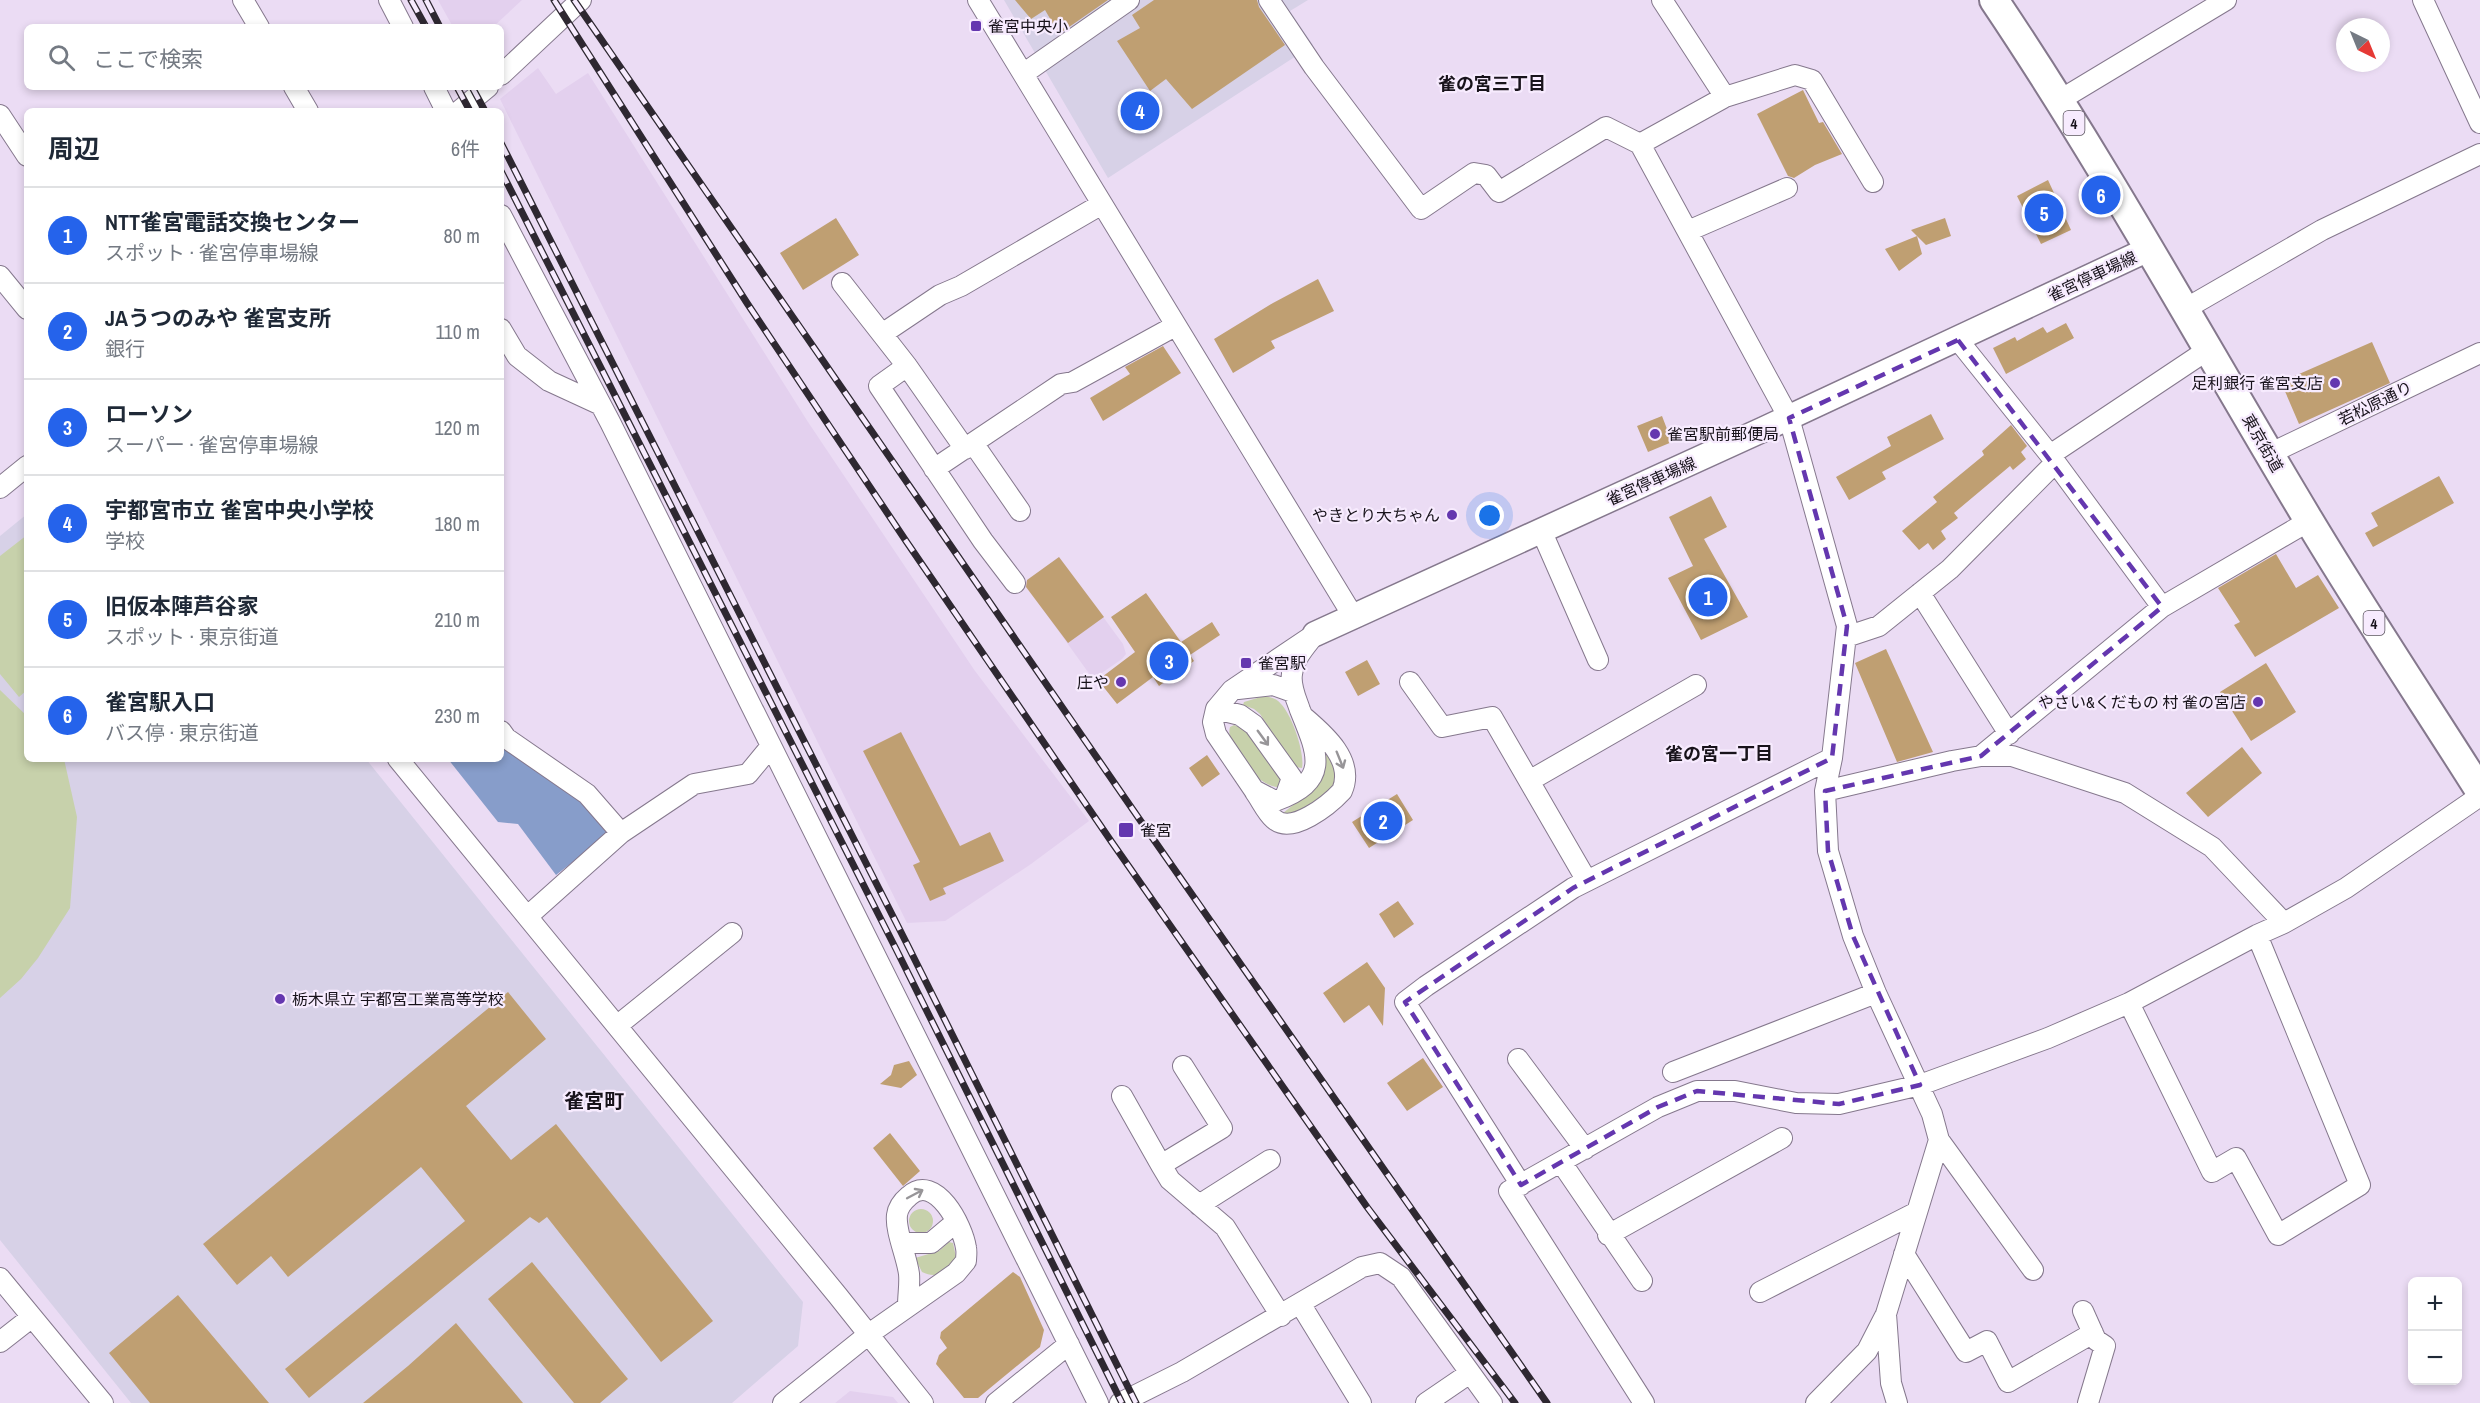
<!DOCTYPE html>
<html lang="ja">
<head>
<meta charset="utf-8">
<style>
	body { margin:0; font-family:"Archivo Narrow","Noto Sans JP",sans-serif; background:#f6f6f7; color:#1f2937 }
	.controls { position:absolute; right:18px; bottom:18px; display:grid; overflow:hidden; border-radius:9px; box-shadow:0 3px 9px #0003 }
	.controls button { width:54px; height:54px; display:grid; place-items:center; padding:0; border:0; border-bottom:2px solid #e0e1e3; background:#fff; color:#1f2937; font:30px sans-serif }
	.compass { position:absolute; left:2336px; top:18px; width:54px; height:54px; border-radius:50%; background:#fff; box-shadow:0 3px 9px #0003; rotate:137deg }
	.you { position:absolute; left:1490px; top:516px; width:21px; height:21px; margin:-15px; border:4px solid #fff; border-radius:50%; background:#1a73e8; box-shadow:0 0 0 9px #1a73e833 }
	.badge { display:grid; place-items:center; width:39px; height:39px; border-radius:50%; background:#2563eb; color:#fff; font-size:20px; font-weight:700 }
	.pin { position:absolute; translate:-50% -50%; border:3px solid #fff; box-shadow:0 2px 6px #0006 }
	.list { margin:0; padding:0; list-style:none }
	h2 { display:flex; justify-content:space-between; align-items:center; height:78px; margin:0; padding:0 24px; font-size:26px }
	h2 small { font-size:20px; font-weight:400; color:#747a83 }
	.list li { display:grid; grid-template-columns:39px 1fr auto; gap:18px; align-items:center; box-sizing:border-box; height:96px; padding:0 24px; border-top:2px solid #e0e1e3 }
	.list b { display:block; font-size:22px; white-space:nowrap }
	.list p { margin:0; font-size:20px; white-space:nowrap; color:#747a83 }
	.list em { font-size:20px; font-style:normal; color:#747a83 }
	.icon { flex:none; width:33px; height:33px; fill:none; stroke:currentColor; stroke-width:2; stroke-linecap:round; stroke-linejoin:round }
	.map { position:relative; flex:none; width:2480px; height:1403px; overflow:hidden }
	.search { position:absolute; background:#fff; box-shadow:0 3px 9px #0003; left:24px; top:24px; width:480px; height:66px; display:flex; align-items:center; gap:15px; box-sizing:border-box; padding:0 21px; border-radius:9px; color:#747a83; font-size:22px }
	.panel { position:absolute; background:#fff; box-shadow:0 3px 9px #0003; left:24px; top:108px; width:480px; height:654px; border-radius:9px }
	.map>svg:first-child { display:block }
	.built { fill:#e3d0ee }
	.education { fill:#d7d1e7 }
	.green { fill:#c7d1ab }
	.water { fill:#879dca }
	.building { fill:#bf9f72 }
	.lines { fill:none; stroke-linecap:round; stroke-linejoin:round }
	.minor-casing { stroke:#85788d; stroke-width:22 }
	.major-casing { stroke:#85788d; stroke-width:27 }
	.highway-casing { stroke:#85788d; stroke-width:32 }
	.minor { stroke:#fff; stroke-width:20 }
	.major { stroke:#fff; stroke-width:24 }
	.highway { stroke:#fff; stroke-width:28 }
	.rail-casing { stroke:#2e2831; stroke-width:7 }
	.rail { stroke:#f7ebfe; stroke-width:4.5; stroke-dasharray:14; stroke-linecap:butt }
	.oneway { stroke:#979598 }
	.marked { fill:none; stroke:#6437af; stroke-width:4.5; stroke-dasharray:12 8; stroke-linejoin:round }
	.poi-dot { fill:#6437af; stroke:#f7ebfe; stroke-width:2 }
	.labels { text-anchor:middle; dominant-baseline:central; stroke-width:4.5; stroke-linejoin:round; paint-order:stroke }
	.shield { fill:#f7ebfe; stroke:#5b545f; stroke-width:1.5 }
	.shield-label { font-size:15px; font-weight:bold; fill:#18131b }
	.poi-label { font-size:16px; fill:#18131b; stroke:#f7ebfe; text-anchor:start }
	.street-label { font-size:16px; fill:#18131b; stroke:#f7ebfe }
	.neighbourhood-label { font-size:18px; font-weight:bold; fill:#18131b; stroke:#f7ebfe }
	.quarter-label { font-size:20px; font-weight:bold; fill:#18131b; stroke:#f7ebfe }
</style>
</head>
<body>
<div class="map">
<svg width="2480" height="1403" viewBox="0 0 2480 1403">
	<rect width="100%" height="100%" fill="#ebdcf4"/>
	<path class="built" d="M438 0H522L493 27H453Z
		M538 68 556 94 588 73 808 422 975 671 1089 821 1031 864 945 921 907 923 500 99Z
		M1059 557 1123 644 1126 654 1122 659 1093 679 1024 583Z
		M850 1391 893 1397 898 1403H835Z"/>
	<path class="education" d="M1004 0H1308L1290 11 1313 45 1108 178Z
		M27 514V759H366L803 1302 798 1346 732 1403H131L0 1240V536Z"/>
	<path class="green" d="M27 535V690L19 697 0 674V556Z
		M0 690 27 716V759H64L77 817 70 908 38 958 21 979 0 998Z
		M1264 696C1270 697 1277 698 1281 704 1292 715 1305 753 1302 768L1295 767 1260 714 1254 709 1243 705 1244 702Z
		M1234 725 1247 730 1281 780 1278 787C1258 787 1224 746 1230 727Z
		M1324 752 1329 756 1338 775 1333 793 1293 817 1282 814C1312 789 1319 794 1324 752Z
		M909 1221a12 12 0 1 1 24 0a12 12 0 1 1-24 0Z
		M949 1242 953 1243 956 1257C948 1271 938 1280 922 1272L915 1258 939 1251Z"/>
	<path class="water" d="M501 741 582 798 610 833 556 875 518 824 498 822 448 759H501Z"/>
	<path class="building" d="M1015 0H1108L1059 34 1045 10 1031 19Z
		M1154 0H1257L1259 7 1285 45 1192 109 1166 79 1150 91 1117 41 1140 28 1132 15Z
		M1803 90 1819 123 1823 122 1842 154 1815 165 1794 178 1788 176 1757 114Z
		M2048 180 2071 230 2041 244 2017 196Z
		M836 218 859 255 803 290 780 253Z
		M1945 218 1951 236 1926 245 1911 230Z
		M1917 236 1922 254 1899 271 1885 249Z
		M1318 279 1334 311 1271 341 1275 348 1233 373 1214 339 1273 303Z
		M2066 323 2074 338 2006 374 1993 348 2015 337 2017 341 2043 327 2047 333Z
		M2372 342 2390 383 2299 424 2281 382Z
		M1163 346 1181 373 1103 421 1090 398 1130 374 1125 367Z
		M1931 414 1944 439 1882 472 1886 479 1849 500 1836 477 1891 446 1887 437Z
		M1662 416 1672 442 1648 452 1637 426Z
		M2011 425 2027 446 2021 452 2026 459 2013 470 2010 466 1954 513 1958 518 1941 531 1946 539 1933 550 1928 543 1919 550 1902 531 1937 502 1933 497 1984 455 1982 451Z
		M2439 476 2454 503 2373 547 2365 533 2378 526 2371 513Z
		M1711 496 1727 527 1704 539 1748 617 1701 640 1668 578 1693 566 1669 517Z
		M2276 554 2296 588 2318 575 2339 608 2255 657 2234 625 2240 622 2218 588Z
		M1059 557 1104 617 1068 643 1026 587 1027 580Z
		M1146 593 1181 642 1212 622 1220 635 1190 655 1194 661 1159 686 1153 677 1117 704 1098 680 1135 652 1111 617Z
		M1886 649 1933 752 1897 762 1855 663Z
		M1367 660 1380 684 1358 696 1345 672Z
		M2266 663 2296 712 2251 741 2220 692Z
		M901 732 960 846 990 832 1004 861 943 888 946 894 930 901 913 865 920 862 863 751Z
		M2242 747 2262 773 2208 817 2186 793Z
		M1207 755 1220 774 1202 787 1189 768Z
		M1397 794 1413 820 1369 848 1352 822Z
		M1398 901 1414 924 1394 938 1379 914Z
		M1367 962 1385 988 1383 1026 1369 1005 1344 1023 1323 993Z
		M508 992 546 1039 466 1106 511 1160 556 1124 713 1321 661 1362 547 1217 539 1223 530 1217 309 1398 285 1369 465 1221 421 1167 288 1277 271 1256 237 1285 203 1244Z
		M1423 1058 1443 1087 1407 1111 1387 1083Z
		M909 1061 917 1075 901 1088 880 1084 891 1075 894 1065Z
		M890 1133 920 1171 903 1186 873 1148Z
		M532 1262 628 1379 600 1403H574L488 1299Z
		M1013 1272 1020 1277 1044 1330 1040 1347 978 1398H964L936 1364 939 1355 947 1348 940 1338 941 1332Z
		M178 1295 269 1403H150L109 1353Z
		M456 1323 523 1403H363L408 1366Z"/>
	<g class="lines">
		<defs>
			<path id="minor" d="M243 0 259 27
				M389 0 403 27
				M978 0 1353 616
				M1269 0 1314 67 1421 209 1474 173 1486 175 1499 192 1606 127 1640 144
				M1662 0 1725 97 1640 144 1789 418 1847 626 1832 758 1825 791 1828 851 1853 936 1876 993 1932 1114 1939 1140 1886 1314 1867 1351 1816 1403
				M2423 0 2480 123
				M1023 74 1129 0
				M501 75 581 0
				M294 87 308 111
				M434 87 446 111
				M1725 97 1795 75 1812 80 1873 182
				M2060 100 2226 0
				M459 111 488 87
				M0 115 27 156
				M501 215 610 422 1098 1403
				M1688 231 1787 188
				M0 276 27 309
				M842 283 907 366 965 449
				M2185 309 2322 230 2480 154
				M501 329 517 356 549 381 601 405
				M882 334 940 295 961 286 1102 204
				M1958 340 2050 455 2162 607
				M907 366 879 386 983 541 1015 583
				M973 443 1020 511
				M2269 454 2480 353
				M2050 455 2209 349
				M934 469 1061 384 1073 382 1175 326
				M0 488 27 466
				M1541 530 1598 660
				M1920 593 2009 734
				M1315 634C1306 646 1294 658 1292 674 1290 686 1296 698 1300 710 1319 756 1330 781 1275 801L1254 790 1216 734 1213 722 1216 709 1232 690Z
				M1846 637 1879 626 1950 569 2055 463
				M1410 682 1442 727 1492 717 1587 881
				M1238 689 1273 685 1293 692
				M1216 709 1240 715 1254 725 1292 778 1285 797
				M501 731 506 738 587 794 621 833 528 916
				M1981 756 2162 607 2309 521
				M398 759 838 1296 923 1403
				M1529 781 1696 685
				M1825 791 1952 761 1981 756H2012L2125 793 2212 847 2284 923
				M1255 792C1261 800 1266 812 1274 819 1292 835 1329 805 1342 791 1355 761 1325 735 1305 718
				M621 833 694 784 748 774 771 746
				M2129 1003 2212 1172 2236 1158 2278 1235 2360 1185 2257 935
				M618 1025 732 933
				M1518 1059 1585 1149
				M1183 1066 1222 1128 1161 1165 1170 1180 1225 1227 1281 1316
				M1673 1072 1876 993
				M1122 1096 1161 1165
				M1939 1140 2033 1270
				M1561 1162 1642 1281
				M1521 1185 1405 1002 1426 986 1573 888 1832 758
				M1199 1205 1270 1160
				M1608 1235 1782 1138
				M902 1243H931L956 1222
				M1904 1254 1966 1352 1987 1341 2008 1382 2093 1333
				M0 1278 103 1403
				M1760 1292 1917 1212
				M1301 1305 1361 1403
				M2083 1311 2096 1340 2105 1346 2088 1403
				M1886 1314 1891 1383 1897 1403
				M0 1342 32 1317
				M783 1403 869 1334 956 1273 966 1261C966 1257 967 1252 966 1248 963 1226 935 1172 909 1196 903 1201 898 1207 897 1215 895 1231 907 1257 909 1274 910 1284 908 1295 908 1306
				M996 1403 1069 1344
				M1120 1403 1182 1372 1362 1267 1380 1263 1401 1277 1492 1403
				M1426 1403 1470 1373
				M1644 1403 1509 1191 1658 1107 1697 1091H1735L1796 1103 1839 1104 1920 1085 2048 1038 2129 1003 2257 935 2284 923 2346 888 2480 796"/>
			<path id="major" d="M1315 634 1762 430 2149 249"/>
			<path id="highway" d="M1994 0C2107 168 2204 346 2308 519 2363 611 2423 701 2480 791"/>
		</defs>
		<use href="#minor" class="minor-casing"/>
		<use href="#major" class="major-casing"/>
		<use href="#highway" class="highway-casing"/>
		<use href="#minor" class="minor"/>
		<use href="#major" class="major"/>
		<use href="#highway" class="highway"/>
		<defs>
			<path id="rail" d="M411 0 426 27
				M426 0 440 27
				M554 0 747 303 906 541 1111 841 1367 1207 1515 1403
				M574 0 1140 820 1547 1403
				M457 87 470 111
				M472 87 485 111
				M501 143 907 944 1136 1403
				M501 171 896 949 1122 1403"/>
		</defs>
		<use href="#rail" class="rail-casing"/>
		<use href="#rail" class="rail"/>
	</g>
	<defs><path id="oneway-shaft" d="M-6 0H5M1.5-3L5.5 0L1.5 3" fill="none" stroke-width="1.6" stroke-linecap="round" stroke-linejoin="round" transform="scale(1.5)"/></defs>
	<g class="oneway">
		<use href="#oneway-shaft" transform="translate(1263 738) rotate(54)"/>
		<use href="#oneway-shaft" transform="translate(1340 760) rotate(68)"/>
		<use href="#oneway-shaft" transform="translate(915 1194) rotate(-28)"/>
	</g>
	<path class="marked" d="M1958 340 2162 607 1981 756 1825 791 1828 851 1853 936 1920 1085 1839 1104 1697 1091 1658 1107 1521 1185 1405 1002 1573 888 1832 758 1847 626 1789 418Z"/>
	<g class="poi-dot">
		<rect x="970" y="20" width="12" height="12" rx="3"/>
		<circle cx="2335" cy="383" r="6"/>
		<circle cx="1655" cy="434" r="6"/>
		<circle cx="1452" cy="515" r="6"/>
		<rect x="1240" y="657" width="12" height="12" rx="3"/>
		<circle cx="1121" cy="682" r="6"/>
		<circle cx="2258" cy="702" r="6"/>
		<rect x="1118" y="822" width="16" height="16" rx="3"/>
		<circle cx="280" cy="999" r="6"/>
	</g>
	<g class="labels">
		<g class="shield">
			<rect x="2063.5" y="111" width="21" height="24" rx="4.5"/>
			<rect x="2363.5" y="611" width="21" height="24" rx="4.5"/>
		</g>
		<g class="shield-label">
			<text x="2074" y="123">4</text>
			<text x="2374" y="623">4</text>
		</g>
		<g class="poi-label">
			<text x="988" y="26">雀宮中央小</text>
			<text x="2323" y="383" text-anchor="end">足利銀行 雀宮支店</text>
			<text x="1667" y="434">雀宮駅前郵便局</text>
			<text x="1440" y="515" text-anchor="end">やきとり大ちゃん</text>
			<text x="1258" y="663">雀宮駅</text>
			<text x="1109" y="682" text-anchor="end">庄や</text>
			<text x="2246" y="702" text-anchor="end">やさい&amp;くだもの 村 雀の宮店</text>
			<text x="1140" y="830">雀宮</text>
			<text x="292" y="999">栃木県立 宇都宮工業高等学校</text>
		</g>
		<g class="street-label">
			<text transform="translate(2092 276) rotate(-25)">雀宮停車場線</text>
			<text transform="translate(2375 403) rotate(-26)">若松原通り</text>
			<text transform="translate(2263 443) rotate(60)">東京街道</text>
			<text transform="translate(1651 481) rotate(-24)">雀宮停車場線</text>
		</g>
		<g class="neighbourhood-label">
			<text x="1492" y="83">雀の宮三丁目</text>
			<text x="1719" y="753">雀の宮一丁目</text>
		</g>
		<g class="quarter-label">
			<text x="594" y="1100">雀宮町</text>
		</g>
	</g>
</svg>
<div class="controls">
<button>+</button>
<button>−</button>
</div>
<svg class="compass" viewBox="-18 -18 36 36"><path d="M0-13l5 13h-10z" fill="#e53935"/><path d="M0 13l5-13h-10z" fill="#747a83"/></svg>
<div class="you"></div>
<div class="pin badge" style="left:1708px;top:597px">1</div>
<div class="pin badge" style="left:1383px;top:821px">2</div>
<div class="pin badge" style="left:1169px;top:661px">3</div>
<div class="pin badge" style="left:1140px;top:111px">4</div>
<div class="pin badge" style="left:2044px;top:213px">5</div>
<div class="pin badge" style="left:2101px;top:195px">6</div>
<div class="search"><svg class="icon" aria-label="search" viewBox="0 0 24 24"><circle cx="10" cy="10" r="6"/><path d="M15 15l6 6"/></svg>ここで検索</div>
<section class="panel">
<h2>周辺<small>6件</small></h2>
<ul class="list">
<li><span class="badge">1</span><div><b>NTT雀宮電話交換センター</b><p>スポット · 雀宮停車場線</p></div><em>80 m</em></li>
<li><span class="badge">2</span><div><b>JAうつのみや 雀宮支所</b><p>銀行</p></div><em>110 m</em></li>
<li><span class="badge">3</span><div><b>ローソン</b><p>スーパー · 雀宮停車場線</p></div><em>120 m</em></li>
<li><span class="badge">4</span><div><b>宇都宮市立 雀宮中央小学校</b><p>学校</p></div><em>180 m</em></li>
<li><span class="badge">5</span><div><b>旧仮本陣芦谷家</b><p>スポット · 東京街道</p></div><em>210 m</em></li>
<li><span class="badge">6</span><div><b>雀宮駅入口</b><p>バス停 · 東京街道</p></div><em>230 m</em></li>
</ul>
</section>
</div>
</body>
</html>
